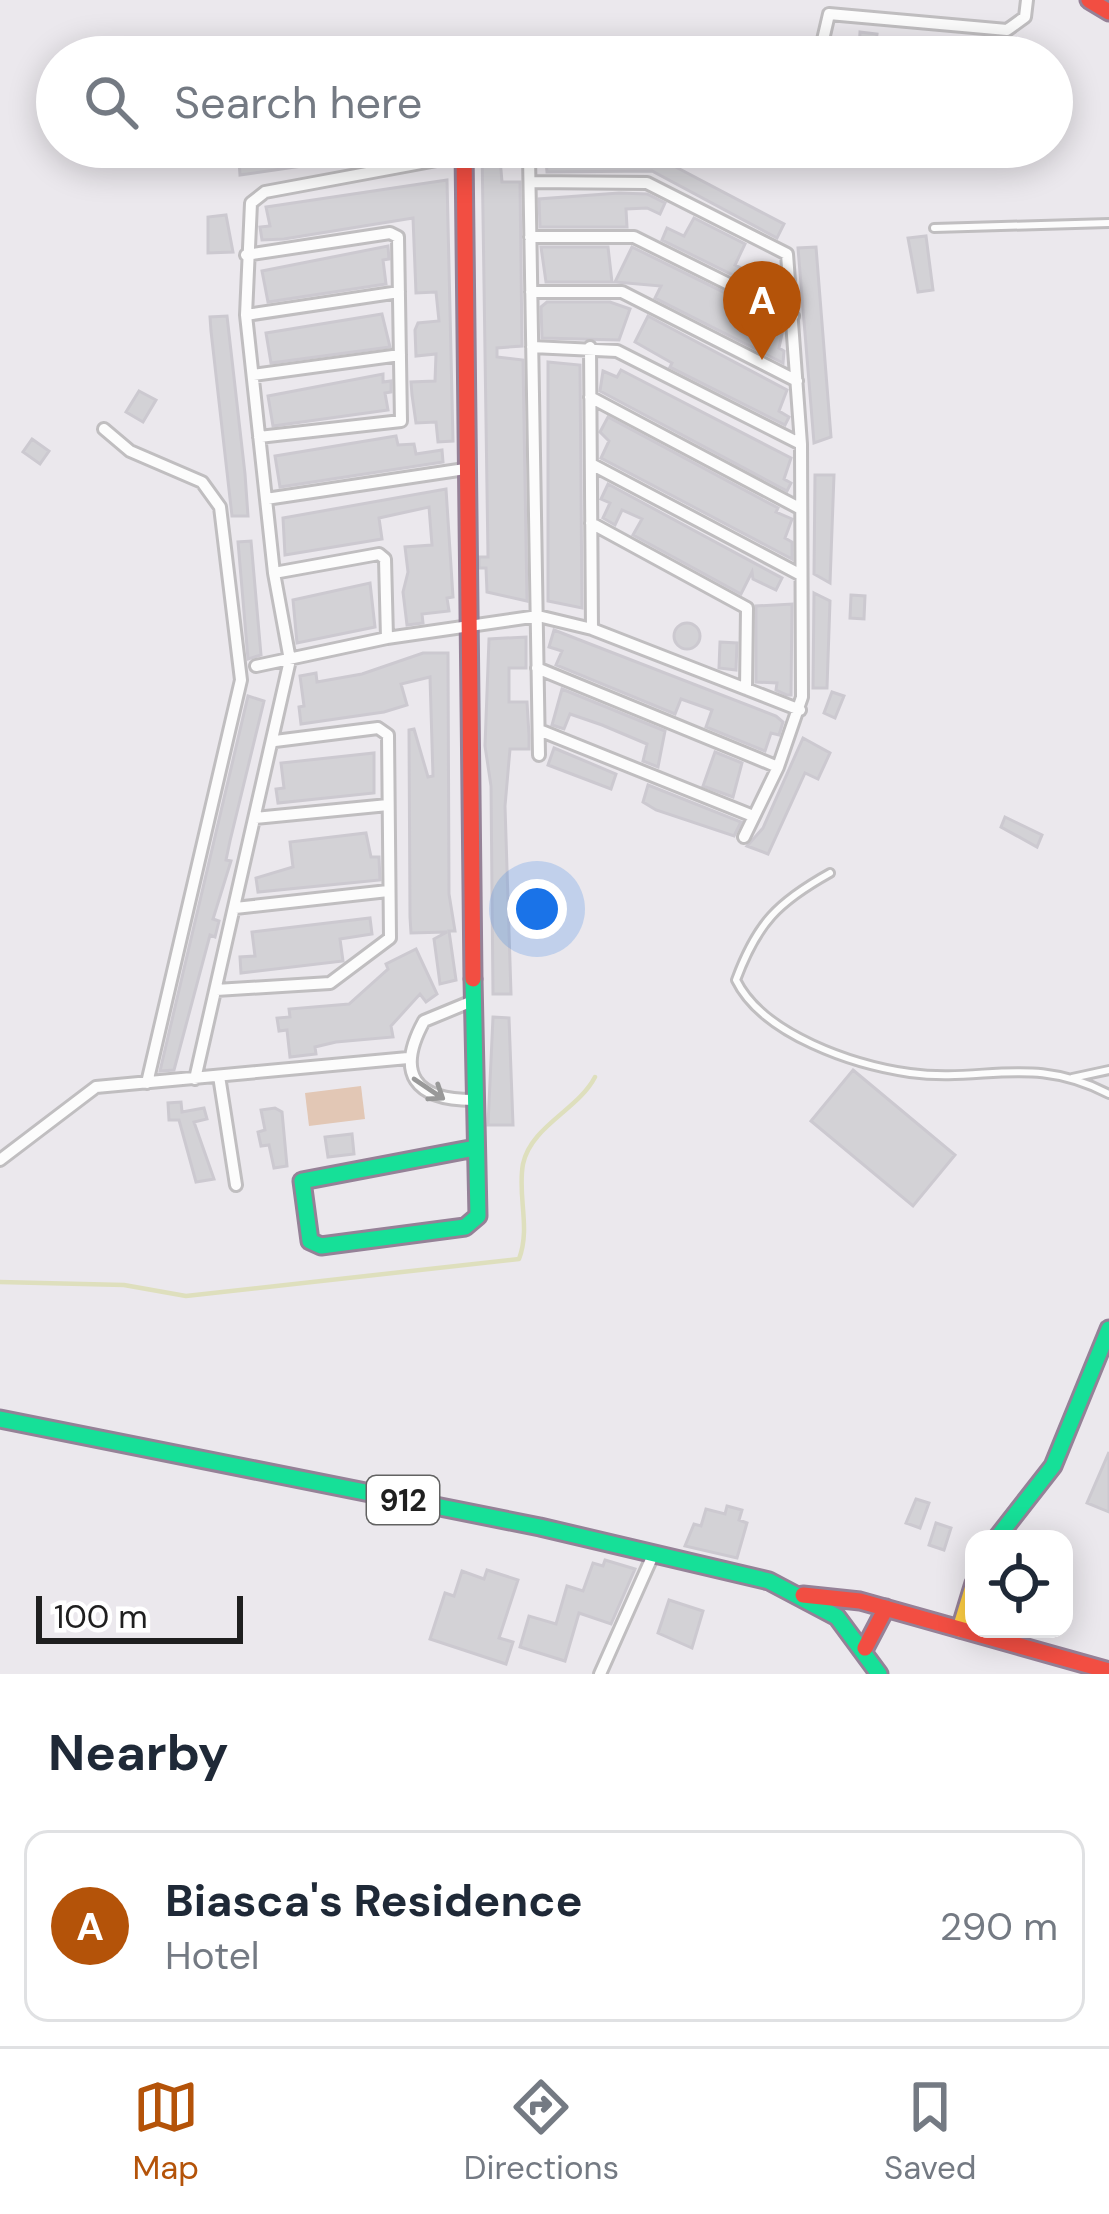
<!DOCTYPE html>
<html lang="en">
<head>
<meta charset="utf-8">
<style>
	body { margin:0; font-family:"DM Sans",sans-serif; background:#f6f6f7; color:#1f2937 }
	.controls { position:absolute; right:36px; bottom:36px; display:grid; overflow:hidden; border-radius:24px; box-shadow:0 6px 30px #0003 }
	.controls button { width:108px; height:108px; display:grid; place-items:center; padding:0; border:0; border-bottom:3px solid #e0e1e3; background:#fff; color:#1f2937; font:60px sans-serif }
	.scale { position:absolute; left:36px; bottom:30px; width:207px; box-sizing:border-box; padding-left:12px; border:6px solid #1f1f1f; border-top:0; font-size:33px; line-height:42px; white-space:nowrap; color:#1f1f1f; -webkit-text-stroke:9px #fff; paint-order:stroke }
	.you { position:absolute; left:537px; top:909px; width:42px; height:42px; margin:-30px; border:9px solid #fff; border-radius:50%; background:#1a73e8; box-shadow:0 0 0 18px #1a73e833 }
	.badge { display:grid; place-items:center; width:78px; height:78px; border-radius:50%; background:#b45309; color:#fff; font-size:39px; font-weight:700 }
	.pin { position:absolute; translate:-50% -99px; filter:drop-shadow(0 3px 6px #0008) }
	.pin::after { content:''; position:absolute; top:63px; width:42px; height:36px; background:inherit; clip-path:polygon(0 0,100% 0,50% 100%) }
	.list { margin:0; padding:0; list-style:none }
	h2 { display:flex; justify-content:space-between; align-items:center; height:156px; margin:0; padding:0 48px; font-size:51px }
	h2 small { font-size:39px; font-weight:400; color:#747a83 }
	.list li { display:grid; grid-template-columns:78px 1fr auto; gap:36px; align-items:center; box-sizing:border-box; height:192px; margin:0 24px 24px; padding:0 24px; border:3px solid #e0e1e3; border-radius:24px }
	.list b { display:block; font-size:45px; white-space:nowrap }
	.list p { margin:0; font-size:39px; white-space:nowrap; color:#747a83 }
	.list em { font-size:39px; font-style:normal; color:#747a83 }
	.icon { flex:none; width:66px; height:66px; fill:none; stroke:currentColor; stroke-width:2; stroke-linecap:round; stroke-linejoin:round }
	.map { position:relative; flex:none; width:1109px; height:1674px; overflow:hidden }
	.search { position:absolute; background:#fff; box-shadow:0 6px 30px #0003; left:36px; right:36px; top:36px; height:132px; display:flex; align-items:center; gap:30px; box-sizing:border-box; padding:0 42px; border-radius:66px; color:#747a83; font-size:45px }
	.sheet { height:372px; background:#fff }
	nav { display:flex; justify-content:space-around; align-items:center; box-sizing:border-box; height:168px; border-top:3px solid #e0e1e3; background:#fff; font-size:33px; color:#747a83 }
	nav a { display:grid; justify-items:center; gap:6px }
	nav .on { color:#b45309 }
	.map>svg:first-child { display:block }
	.pitch { fill:#e2c7b5 }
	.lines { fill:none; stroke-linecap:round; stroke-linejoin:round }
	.stream { stroke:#dedfbd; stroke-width:4.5 }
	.building { fill:#d3d2d6; stroke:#ccc9d0; stroke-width:3 }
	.lane-casing { stroke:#c0bec0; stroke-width:12 }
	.street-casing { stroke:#c0bec0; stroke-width:16 }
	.fast-casing { stroke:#958197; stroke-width:21 }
	.slow-casing { stroke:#958197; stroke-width:21 }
	.jam-casing { stroke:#958197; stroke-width:21 }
	.lane { stroke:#fcfcfc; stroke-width:6 }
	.street { stroke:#fcfcfc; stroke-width:10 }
	.fast { stroke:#16e098; stroke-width:15 }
	.slow { stroke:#ffcf43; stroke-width:15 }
	.jam { stroke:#f24e42; stroke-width:15 }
	.oneway { stroke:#999 }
	.labels { text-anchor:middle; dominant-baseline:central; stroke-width:12; stroke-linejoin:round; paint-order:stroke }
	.shield { fill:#fff; stroke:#626262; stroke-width:3 }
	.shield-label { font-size:30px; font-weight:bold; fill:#1f1f1f }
</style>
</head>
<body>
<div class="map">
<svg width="1109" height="1674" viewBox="0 0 1109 1674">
	<rect width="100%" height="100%" fill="#ebe8ed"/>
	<path class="pitch" d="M361 1086 365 1119 309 1126 305 1093Z"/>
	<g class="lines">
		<path class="stream" d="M0 1282 124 1285 186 1296 519 1259C531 1227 517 1196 523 1164 531 1126 578 1110 595 1077"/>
	</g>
	<path class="building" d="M860 32 877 34 875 52 859 51Z
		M314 147H391L392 153 240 175 239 160Z
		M482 147H499L502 182H520L522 346 497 348V357L523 360 527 601 487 592 486 568H479V557H488Z
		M653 155 784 224 777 238 652 171 547 172 546 161Z
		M447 180 453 441 438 442 436 422 416 423 412 395 411 382 435 381 436 354 416 356 415 330 418 323 439 321 436 292 416 293 413 218 284 239 262 240 260 227 270 226 266 207Z
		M619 193 647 194 665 203 660 214 647 208 626 209 627 227H540L539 199Z
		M226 215 233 252 208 253V217Z
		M694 218 745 244 735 265 780 286 775 296 662 240 667 228 684 236Z
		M926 236 933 290 918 292 908 238Z
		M388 246 389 259 383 260 386 284 268 302 262 271Z
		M541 247H608L612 282H546Z
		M632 247 766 313 764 318 783 329 779 348 784 351 783 363 655 298 661 286 615 282Z
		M816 247 831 437 814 443 798 248Z
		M547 302H610L630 309 619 340 542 338 541 307Z
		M382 314 390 347 271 363 266 333Z
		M227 316 245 474 248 516H232L211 331 210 317Z
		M648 316 787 390 779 411 789 417 785 425 670 367 672 363 635 342Z
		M548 362 580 365 582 608 548 601Z
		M621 370 791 458 784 479 791 483 787 491 600 391 603 371 617 377Z
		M383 374V382L391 381V392L385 393 388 410 273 426 268 396Z
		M139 391 156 400 143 422 126 412Z
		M608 417 778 508 776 512 792 519 785 538 792 542V559L601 458 609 441 600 432Z
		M396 436 398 445 414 444 416 454 442 450 443 462 280 487 275 456Z
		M32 439 49 451 40 464 23 452Z
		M815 475H834L830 583 814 574Z
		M608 484 782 578 776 590 753 579 752 572 741 594 633 535 642 519 622 510 615 525 603 518 610 503 601 499Z
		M446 489 453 597 447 598 449 611 422 614 423 623 407 625 403 592 408 572 405 547 432 545 429 507 379 518 382 539 285 555 283 518Z
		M251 541 261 655 248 659 238 542Z
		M370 583 375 627 297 643 293 600Z
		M814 593 830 601 827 688H813Z
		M851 595 865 596 864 619 850 618Z
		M792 604 791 695H787L776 690 777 683 756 682V606Z
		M674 636a13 13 0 1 1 26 0a13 13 0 1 1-26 0Z
		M554 630 776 716 783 722 779 735 771 733 765 751 706 727 712 710 681 699 675 714 556 665 562 651 549 647Z
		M526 637V668H509V702H527L529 735V749H510L505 806 511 994H493L491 786 485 746 489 639Z
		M720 642 737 643 736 670 719 668Z
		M423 653H448L449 894 455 931H449L456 980 440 984 434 939 447 932 411 933 410 917 409 730 414 729 428 777 433 776 430 677 401 684 407 705 384 712 301 724 299 707 304 706 300 676 316 673 317 682 362 674Z
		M562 689 665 731 658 767 643 761 647 744 602 725 570 714 564 729 552 725Z
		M832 692 844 696 835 718 824 713Z
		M248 696 264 701 230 841 226 860 231 861 213 919 219 921 215 937 210 935 174 1070 160 1071Z
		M803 738 830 753 818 779 805 773 768 854 747 846 763 828Z
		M554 748 616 774 611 789 548 765Z
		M715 752 742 763 733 797 703 786Z
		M374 753V793L278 803 276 789 284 788 281 763Z
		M648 785 741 822 734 836 656 810 643 802Z
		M1005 817 1042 835 1037 847 1001 827Z
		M366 833 371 857H379L380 880 258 892 256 878 293 867 290 842Z
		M370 918 372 934 340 939 343 961 241 973 240 957 255 956 252 932Z
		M416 949 437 994 426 1002 420 994 391 1026 393 1037 336 1042 315 1047 316 1054 290 1057 287 1030 279 1031 277 1018 290 1017 289 1009 349 1004 388 969 386 964Z
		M493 1017 509 1018 513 1125H488Z
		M853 1070 955 1155 913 1206 811 1121Z
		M181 1102 182 1112 204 1108 207 1119 194 1122 214 1179 196 1182 179 1120H169L168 1103Z
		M275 1108 282 1112 287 1166 274 1168 269 1145 261 1146 258 1132 265 1130 261 1110Z
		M352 1134 354 1154 328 1157 325 1137Z
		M1109 1452V1512L1087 1503Z
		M916 1499 929 1503 920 1528 906 1523Z
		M727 1506 742 1510 739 1520 747 1523 737 1558 685 1546 694 1524 701 1526 706 1509 725 1514Z
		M936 1523 951 1528 944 1550 929 1545Z
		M605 1560 635 1569 611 1624 579 1613 565 1661 520 1647 529 1616 556 1624 567 1586 583 1591 593 1563 603 1566Z
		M487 1570 518 1580 499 1638 513 1642 506 1664 430 1639 445 1593 454 1596 462 1571 484 1579Z
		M669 1600 703 1611 692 1648 658 1633Z"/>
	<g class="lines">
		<defs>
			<path id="lane" d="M934 228 1109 223
				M830 873C778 902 757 923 736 980 763 1035 854 1065 910 1073 984 1083 1032 1054 1109 1094
				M1072 1078 1109 1070"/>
			<path id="street" d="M819 57 829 14 1007 30 1025 17 1027 0
				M529 155 539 755
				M530 182 647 183 787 254 801 444 802 697 778 767 744 837
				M530 237H634L793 316
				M246 255 390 233 398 237 401 421 259 437
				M531 292H622L797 381
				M246 315 399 292
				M532 347 617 351 801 444
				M590 347 592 629
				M253 375 400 355
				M590 397 801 509
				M104 429 130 451 202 482 220 507 241 680 147 1083
				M591 464 801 575
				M266 499 465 469
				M591 523 747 608 746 689
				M274 573 379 554 385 559 387 638
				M256 666 387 638 538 616 592 629 800 710
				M537 668 778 767
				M539 730 753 816
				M255 818 388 805
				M235 908 388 891
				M216 990 330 983 390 938 388 735 378 728 275 741
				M470 1002 424 1021C395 1074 415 1100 473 1100
				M219 1076 236 1185
				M195 1079 290 660 274 573 246 315 251 203 265 192 464 155
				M0 1160 96 1087 408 1058
				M600 1674 653 1555"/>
			<path id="fast" d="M473 979 478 1216 465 1227 321 1246 310 1241 302 1181 475 1148
				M0 1419 540 1527 769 1581 837 1617 879 1674
				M996 1539 1053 1466 1109 1329"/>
			<path id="slow" d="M960 1629 974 1583"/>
			<path id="jam" d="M1089 0 1109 12
				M464 147 473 979
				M803 1595 860 1601 1109 1671
				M865 1648 886 1608"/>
		</defs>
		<use href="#lane" class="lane-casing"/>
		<use href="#street" class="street-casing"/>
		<use href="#fast" class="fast-casing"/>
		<use href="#slow" class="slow-casing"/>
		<use href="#jam" class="jam-casing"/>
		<use href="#lane" class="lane"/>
		<use href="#street" class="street"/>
		<use href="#fast" class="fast"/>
		<use href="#slow" class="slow"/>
		<use href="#jam" class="jam"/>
	</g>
	<defs><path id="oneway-shaft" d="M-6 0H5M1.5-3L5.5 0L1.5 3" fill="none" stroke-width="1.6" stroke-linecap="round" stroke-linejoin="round" transform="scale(3)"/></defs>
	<use class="oneway" href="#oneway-shaft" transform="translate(429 1089) rotate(34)"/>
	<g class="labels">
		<rect class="shield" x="367" y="1476" width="72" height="48" rx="9"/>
		<g class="shield-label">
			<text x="403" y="1500">912</text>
		</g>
	</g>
</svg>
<div class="controls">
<button><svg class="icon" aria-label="locate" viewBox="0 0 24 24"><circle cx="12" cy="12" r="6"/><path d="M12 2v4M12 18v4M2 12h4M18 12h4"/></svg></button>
</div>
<div class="scale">100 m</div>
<div class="you"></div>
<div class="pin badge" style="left:762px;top:360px">A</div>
<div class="search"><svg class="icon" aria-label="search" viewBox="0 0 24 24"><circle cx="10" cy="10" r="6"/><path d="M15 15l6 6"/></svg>Search here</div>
</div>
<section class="sheet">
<h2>Nearby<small></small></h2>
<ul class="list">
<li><span class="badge">A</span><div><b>Biasca's Residence</b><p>Hotel</p></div><em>290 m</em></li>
</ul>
</section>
<nav>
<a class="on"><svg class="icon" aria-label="map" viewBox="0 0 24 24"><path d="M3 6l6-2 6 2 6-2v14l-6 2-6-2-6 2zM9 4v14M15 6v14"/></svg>Map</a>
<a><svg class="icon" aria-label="directions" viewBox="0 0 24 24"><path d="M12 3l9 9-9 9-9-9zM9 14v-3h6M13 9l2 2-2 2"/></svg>Directions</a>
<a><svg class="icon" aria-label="saved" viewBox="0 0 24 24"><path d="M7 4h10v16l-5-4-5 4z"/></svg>Saved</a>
</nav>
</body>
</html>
